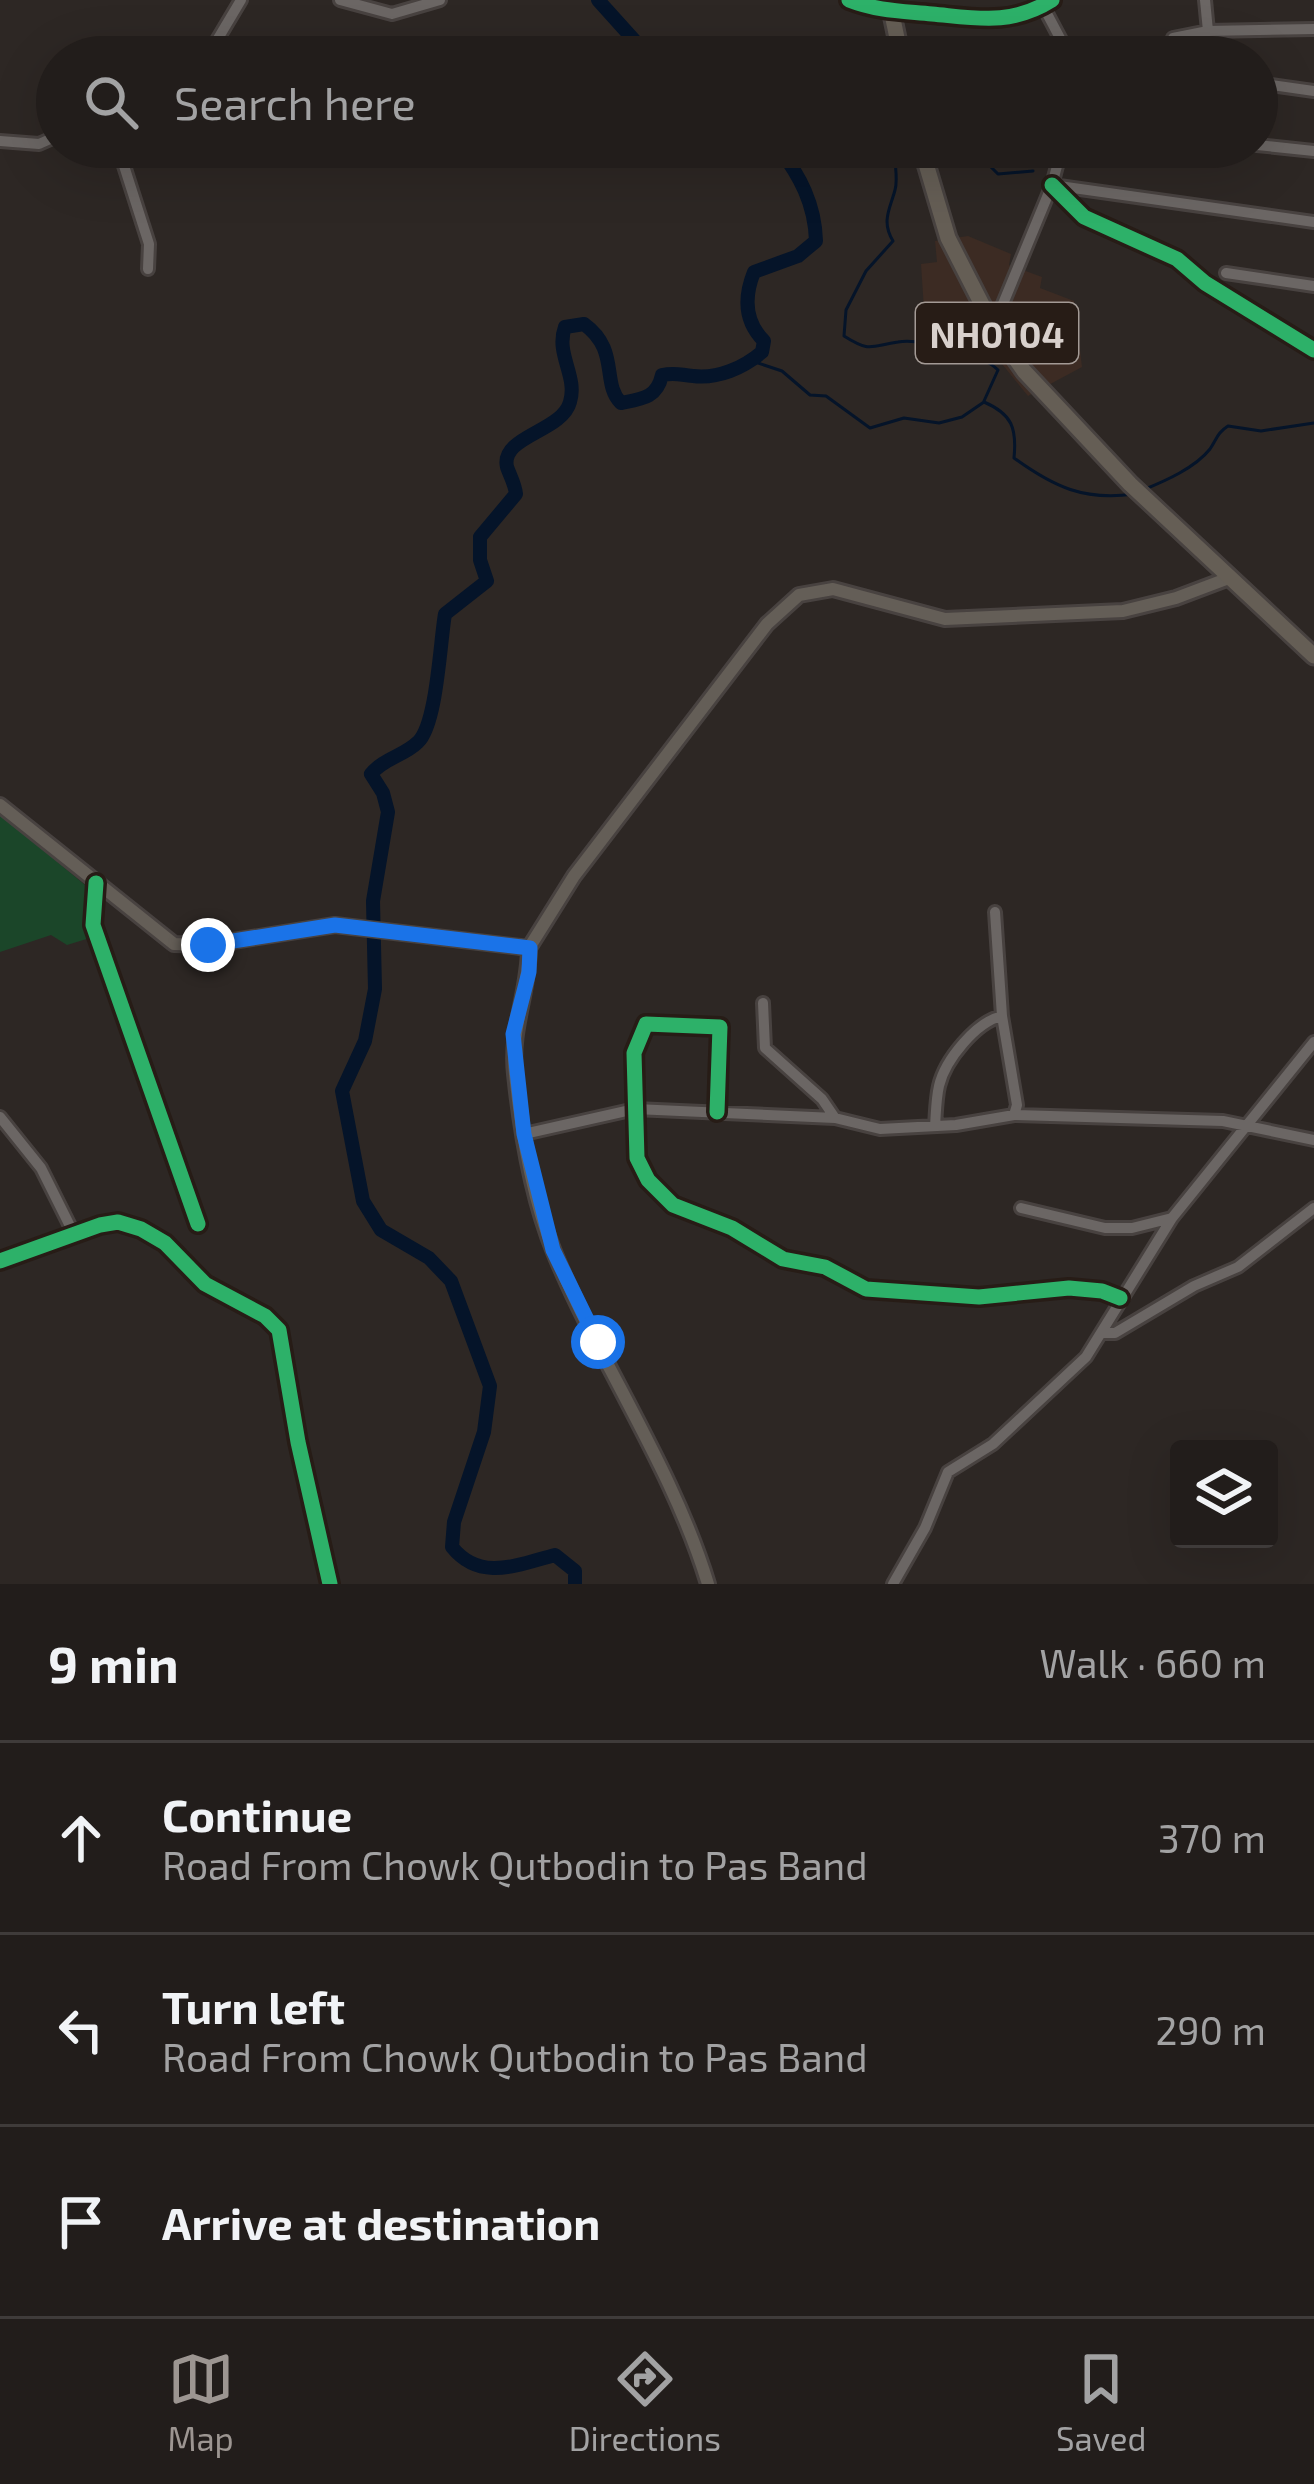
<!DOCTYPE html>
<html lang="en">
<head>
<meta charset="utf-8">
<style>
	body { margin:0; font-family:"Exo 2",sans-serif; background:#2a2624; color:#f1f3f6 }
	.controls { position:absolute; right:36px; bottom:36px; display:grid; overflow:hidden; border-radius:12px; box-shadow:0 12px 48px #0002 }
	.controls button { width:108px; height:108px; display:grid; place-items:center; padding:0; border:0; border-bottom:3px solid #3f3b3a; background:#221d1b; color:#f1f3f6; font:60px sans-serif }
	.stop { position:absolute; width:36px; height:36px; margin:-27px; border:9px solid #1a73e8; border-radius:50%; background:#fff }
	.stop.end { background:#1a73e8; border-color:#fff; box-shadow:0 3px 12px #0008 }
	.list { margin:0; padding:0; list-style:none }
	h2 { display:flex; justify-content:space-between; align-items:center; height:156px; margin:0; padding:0 48px; font-size:51px }
	h2 small { font-size:39px; font-weight:400; color:#a2a2a3 }
	.list li { display:grid; grid-template-columns:78px 1fr auto; gap:36px; align-items:center; box-sizing:border-box; height:192px; padding:0 48px; border-top:3px solid #3f3b3a }
	.list b { display:block; font-size:45px; white-space:nowrap }
	.list p { margin:0; font-size:39px; white-space:nowrap; color:#a2a2a3 }
	.list em { font-size:39px; font-style:normal; color:#a2a2a3 }
	.icon { flex:none; width:66px; height:66px; fill:none; stroke:currentColor; stroke-width:2; stroke-linecap:round; stroke-linejoin:round }
	.map { position:relative; flex:none; width:1314px; height:1584px; overflow:hidden }
	.search { position:absolute; background:#221d1b; box-shadow:0 12px 48px #0002; left:36px; right:36px; top:36px; height:132px; display:flex; align-items:center; gap:30px; box-sizing:border-box; padding:0 42px; border-radius:66px; color:#a2a2a3; font-size:45px }
	.sheet { height:732px; background:#221d1b }
	nav { display:flex; justify-content:space-around; align-items:center; box-sizing:border-box; height:168px; border-top:3px solid #3f3b3a; background:#221d1b; font-size:33px; color:#a2a2a3 }
	nav a { display:grid; justify-items:center; gap:6px }
	nav .on { color:#9c9591 }
	.map>svg:first-child { display:block }
	.built { fill:#3c2b23 }
	.green { fill:#1b4629 }
	.lines { fill:none; stroke-linecap:round; stroke-linejoin:round }
	.stream { stroke:#051429; stroke-width:3 }
	.river { stroke:#051429; stroke-width:14 }
	.minor-casing { stroke:#484240; stroke-width:16 }
	.major-casing { stroke:#484240; stroke-width:18 }
	.highway-casing { stroke:#484240; stroke-width:21 }
	.minor { stroke:#6b6664; stroke-width:10 }
	.major { stroke:#645e57; stroke-width:12 }
	.highway { stroke:#655e55; stroke-width:15 }
	.cycleway-casing { stroke:#271c16; stroke-width:22 }
	.cycleway { stroke:#2db169; stroke-width:15 }
	.route { stroke:#1a73e8; stroke-width:15 }
	.labels { text-anchor:middle; dominant-baseline:central; stroke-width:9; stroke-linejoin:round; paint-order:stroke }
	.shield { fill:#271c16; stroke:#a39a95; stroke-width:3 }
	.shield-label { font-size:36px; font-weight:bold; fill:#d8d0cc }
</style>
</head>
<body>
<div class="map">
<svg width="1314" height="1584" viewBox="0 0 1314 1584">
	<rect width="100%" height="100%" fill="#2d2724"/>
	<path class="built" d="M968 236 1011 254 1009 265 1042 277 1040 288 1074 301 1082 367 1028 396 977 333 926 339 921 264 937 262 935 241Z"/>
	<path class="green" d="M0 814 97 895 93 937 67 945 51 935 0 952Z"/>
	<g class="lines">
		<path class="stream" d="M939 147 987 163 998 174 1033 171
			M912 151 895 157C895 168 898 180 895 190 890 209 881 221 893 241L866 271 846 310 844 336C871 353 870 346 898 342 920 338 984 355 998 370L984 401
			M752 361 782 371 810 395 826 396 870 428 904 418 939 423 962 417 984 402C1012 414 1017 428 1014 458 1054 487 1084 501 1134 494
			M1143 490C1165 481 1195 468 1210 449 1217 439 1217 433 1228 426L1261 431 1314 423"/>
		<path class="river" d="M598 0 634 40 641 57
			M575 1584V1571L555 1555C517 1565 480 1582 452 1547L454 1522 484 1432 490 1386 451 1281 429 1258 381 1230 363 1201 342 1091 365 1041 375 989 373 901 388 812 383 793 371 774C384 758 404 756 418 742 437 724 440 642 445 614L487 581 480 560V537L516 494C515 484 510 476 507 467 500 436 562 432 570 402 578 376 555 354 565 327L584 324C620 350 601 383 621 403 642 399 657 398 662 375 676 372 680 375 693 376 718 379 743 368 762 352L764 341C744 321 744 297 754 272L798 256 816 241C815 204 800 176 778 147"/>
		<defs>
			<path id="minor" d="M340 0 392 14 440 0
				M849 0C877 11 902 11 932 14 976 18 1011 26 1052 0
				M1205 0 1208 31
				M1043 6 1070 57
				M1173 38 1208 31 1314 29
				M207 57 241 0
				M1257 83 1314 91
				M0 141 39 144 57 136
				M1257 145 1314 151
				M118 147 149 244 148 269
				M1052 185 1084 217 1177 259 1205 283 1314 350
				M1052 185 1314 222
				M1226 273 1314 286
				M990 322 1000 311 1052 185 1062 147
				M96 883 93 925 198 1224
				M995 912 1002 1016 1017 1105 1014 1115
				M763 1003 765 1048 822 1099 835 1118
				M717 1112 720 1027 646 1024 634 1053 637 1158 648 1180 673 1205 732 1228 783 1259 825 1267 866 1289 979 1297 1069 1288 1102 1291 1120 1298
				M0 1117 41 1168 74 1234
				M935 1126C936 1113 936 1099 939 1086 945 1060 976 1022 1002 1016
				M524 1134 635 1109 835 1118 880 1129 956 1125 1014 1115 1223 1121 1314 1140
				M1021 1208 1105 1228H1132L1172 1218
				M0 1261 100 1225 118 1222 141 1229 165 1243 205 1284 265 1316 279 1330 298 1442 330 1584
				M1104 1333H1115L1194 1286 1238 1267 1314 1208
				M893 1584 925 1528 948 1472 993 1444 1086 1357 1172 1218 1314 1042"/>
			<path id="major" d="M0 805 174 944 208 945 335 925 529 948C529 991 510 1029 515 1074 521 1132 532 1198 554 1252 600 1364 673 1468 708 1584
				M529 948 574 876 767 624 799 595 833 589 945 619 1123 611 1176 598 1229 578"/>
			<path id="highway" d="M889 0 901 57
				M921 147 948 238 995 330 1024 371 1130 484 1314 656"/>
		</defs>
		<use href="#minor" class="minor-casing"/>
		<use href="#major" class="major-casing"/>
		<use href="#highway" class="highway-casing"/>
		<use href="#minor" class="minor"/>
		<use href="#major" class="major"/>
		<use href="#highway" class="highway"/>
		<defs>
			<path id="cycleway" d="M849 0C877 11 902 11 932 14 976 18 1011 26 1052 0
				M1052 185 1084 217 1177 259 1205 283 1314 350
				M96 883 93 925 198 1224
				M717 1112 720 1027 646 1024 634 1053 637 1158 648 1180 673 1205 732 1228 783 1259 825 1267 866 1289 979 1297 1069 1288 1102 1291 1120 1298
				M0 1261 100 1225 118 1222 141 1229 165 1243 205 1284 265 1316 279 1330 298 1442 330 1584"/>
		</defs>
		<use href="#cycleway" class="cycleway-casing"/>
		<use href="#cycleway" class="cycleway"/>
	</g>
	<g class="lines">
		<path class="route" d="M208 945 335 925 530 948 529 972 513 1034 524 1134 553 1250 598 1342"/>
	</g>
	<g class="labels">
		<rect class="shield" x="916" y="303" width="162" height="60" rx="9"/>
		<g class="shield-label">
			<text x="997" y="333">NH0104</text>
		</g>
	</g>
</svg>
<div class="controls">
<button><svg class="icon" aria-label="layers" viewBox="0 0 24 24"><path d="M12 4l9 5-9 5-9-5zM3 14l9 5 9-5"/></svg></button>
</div>
<div class="stop" style="left:598px;top:1342px"></div>
<div class="stop end" style="left:208px;top:945px"></div>
<div class="search"><svg class="icon" aria-label="search" viewBox="0 0 24 24"><circle cx="10" cy="10" r="6"/><path d="M15 15l6 6"/></svg>Search here</div>
</div>
<section class="sheet">
<h2>9 min<small>Walk · 660 m</small></h2>
<ul class="list">
<li><svg class="icon" aria-label="ahead" viewBox="0 0 24 24"><path d="M12 20V5M6 11l6-6 6 6"/></svg><div><b>Continue</b><p>Road From Chowk Qutbodin to Pas Band</p></div><em>370 m</em></li>
<li><svg class="icon" aria-label="left" viewBox="0 0 24 24"><path d="M17 20v-9H6M10 6l-5 5 5 5"/></svg><div><b>Turn left</b><p>Road From Chowk Qutbodin to Pas Band</p></div><em>290 m</em></li>
<li><svg class="icon" aria-label="arrive" viewBox="0 0 24 24"><path d="M6 21V4h12l-3 4 3 4H6"/></svg><div><b>Arrive at destination</b></div></li>
</ul>
</section>
<nav>
<a class="on"><svg class="icon" aria-label="map" viewBox="0 0 24 24"><path d="M3 6l6-2 6 2 6-2v14l-6 2-6-2-6 2zM9 4v14M15 6v14"/></svg>Map</a>
<a><svg class="icon" aria-label="directions" viewBox="0 0 24 24"><path d="M12 3l9 9-9 9-9-9zM9 14v-3h6M13 9l2 2-2 2"/></svg>Directions</a>
<a><svg class="icon" aria-label="saved" viewBox="0 0 24 24"><path d="M7 4h10v16l-5-4-5 4z"/></svg>Saved</a>
</nav>
</body>
</html>
